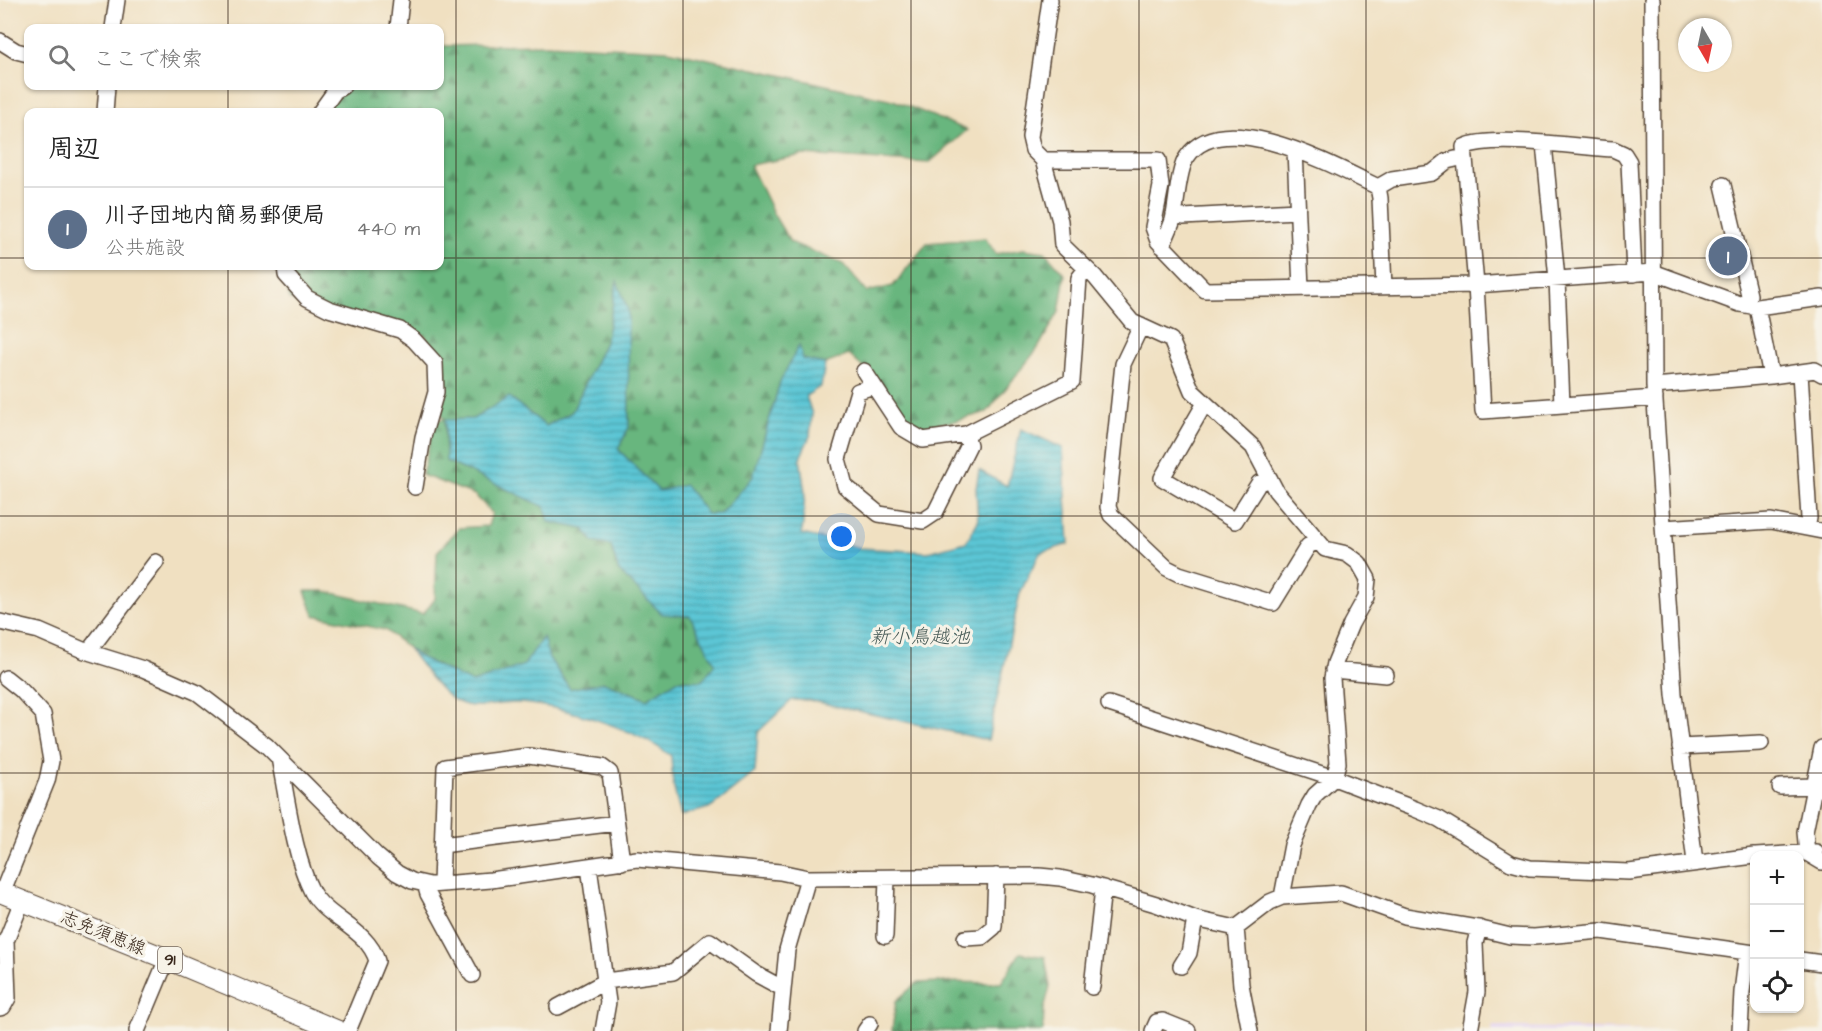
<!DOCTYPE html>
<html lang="ja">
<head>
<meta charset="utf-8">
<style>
	body { margin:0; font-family:"Architects Daughter","Klee One",sans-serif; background:#f2f2f2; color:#222 }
	.controls { position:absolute; right:18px; bottom:18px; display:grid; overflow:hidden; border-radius:12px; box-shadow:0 2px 4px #0004 }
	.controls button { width:54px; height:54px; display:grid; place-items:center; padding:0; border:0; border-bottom:2px solid #e0e0e0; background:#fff; color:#222; font:30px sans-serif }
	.compass { position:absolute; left:1678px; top:18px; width:54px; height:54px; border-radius:50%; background:#fff; box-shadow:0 2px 4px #0004; rotate:171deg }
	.you { position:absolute; left:842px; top:537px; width:21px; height:21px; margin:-15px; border:4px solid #fff; border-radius:50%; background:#1a73e8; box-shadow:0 0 0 9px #1a73e833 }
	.badge { display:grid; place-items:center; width:39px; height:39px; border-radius:50%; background:#d1495b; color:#fff; font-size:20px; font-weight:700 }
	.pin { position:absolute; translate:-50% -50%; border:3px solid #fff; box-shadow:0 2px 6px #0006 }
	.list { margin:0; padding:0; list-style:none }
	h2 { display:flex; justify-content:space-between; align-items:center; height:78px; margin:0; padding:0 24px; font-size:26px }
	h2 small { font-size:20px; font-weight:400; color:#767676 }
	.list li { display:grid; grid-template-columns:39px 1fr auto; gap:18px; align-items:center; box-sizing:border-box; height:84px; padding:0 24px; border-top:2px solid #e0e0e0 }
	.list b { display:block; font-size:22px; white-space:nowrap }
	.list p { margin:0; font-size:20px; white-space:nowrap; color:#767676 }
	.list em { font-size:20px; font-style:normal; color:#767676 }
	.icon { flex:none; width:33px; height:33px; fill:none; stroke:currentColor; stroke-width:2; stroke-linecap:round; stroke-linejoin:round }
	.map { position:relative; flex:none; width:1822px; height:1031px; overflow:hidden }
	.search { position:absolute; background:#fff; box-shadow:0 2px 4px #0004; left:24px; top:24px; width:420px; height:66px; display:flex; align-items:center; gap:15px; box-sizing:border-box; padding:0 21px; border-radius:12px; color:#767676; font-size:22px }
	.panel { position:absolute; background:#fff; box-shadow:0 2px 4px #0004; left:24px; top:108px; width:420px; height:162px; border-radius:12px }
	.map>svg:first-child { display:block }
	.built { fill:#e3d3f2 }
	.forest { fill:url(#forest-firs); stroke:#52704e; stroke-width:1.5 }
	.water { fill:url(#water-rules); stroke:#4b787a; stroke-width:1.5 }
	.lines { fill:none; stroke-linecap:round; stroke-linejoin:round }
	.minor-casing { stroke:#564536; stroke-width:18 }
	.major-casing { stroke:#564536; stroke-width:22 }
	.minor { stroke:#fff; stroke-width:15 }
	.major { stroke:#fff; stroke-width:20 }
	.grid { fill:none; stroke:#3b2a1e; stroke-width:1.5; stroke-opacity:0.55 }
	.labels { text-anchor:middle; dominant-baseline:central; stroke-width:6; stroke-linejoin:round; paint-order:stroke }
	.shield { fill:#f7f3e8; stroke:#73665b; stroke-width:1.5 }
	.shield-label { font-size:16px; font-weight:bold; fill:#3b2a1e }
	.street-label { font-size:18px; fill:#3b2a1e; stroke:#f7f3e8 }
	.water-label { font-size:20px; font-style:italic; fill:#455955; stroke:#f7f3e8 }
</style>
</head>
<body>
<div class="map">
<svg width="1822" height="1031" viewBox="0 0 1822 1031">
	<defs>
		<pattern id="forest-firs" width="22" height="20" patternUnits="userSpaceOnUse" patternTransform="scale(1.5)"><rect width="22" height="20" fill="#68b67e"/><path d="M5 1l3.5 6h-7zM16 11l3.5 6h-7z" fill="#579467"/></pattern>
		<pattern id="water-rules" width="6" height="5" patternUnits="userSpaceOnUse" patternTransform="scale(1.5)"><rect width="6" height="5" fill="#5bc6d5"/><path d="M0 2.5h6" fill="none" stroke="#4ca1ac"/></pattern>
	</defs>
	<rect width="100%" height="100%" fill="#f7f3e8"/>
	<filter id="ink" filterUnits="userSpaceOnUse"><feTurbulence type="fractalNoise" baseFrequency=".0167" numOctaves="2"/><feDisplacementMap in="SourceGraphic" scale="12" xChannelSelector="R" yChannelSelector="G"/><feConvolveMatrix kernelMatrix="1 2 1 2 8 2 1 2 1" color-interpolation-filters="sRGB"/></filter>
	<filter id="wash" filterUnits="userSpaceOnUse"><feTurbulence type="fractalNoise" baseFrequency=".008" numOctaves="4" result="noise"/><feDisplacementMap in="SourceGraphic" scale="24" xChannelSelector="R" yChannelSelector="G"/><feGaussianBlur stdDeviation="1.35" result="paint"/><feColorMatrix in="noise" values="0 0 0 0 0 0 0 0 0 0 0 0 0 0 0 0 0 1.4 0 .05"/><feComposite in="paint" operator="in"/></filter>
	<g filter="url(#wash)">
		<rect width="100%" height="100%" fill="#f0e0c1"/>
		<path class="built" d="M1493 1026 1659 1031H1491Z"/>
		<path class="forest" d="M547 44 668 50 893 100 967 130 929 163 803 155 750 165 774 215 790 242 843 264 867 292 893 286 927 243 985 238 996 254 1023 249 1045 252 1065 275 1059 312 1038 348 987 412 955 421 915 428 897 419 879 382 849 355 825 364 802 359 799 346 780 382 753 477 720 514H707L685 485 659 491 618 449 629 427 628 380 617 282 606 340 572 412 546 426 509 397 473 419 445 420 446 461 545 507 550 522 584 529 593 542 611 546 618 570 690 615 715 664 702 681 677 680 648 699 604 682 570 689 549 658 472 683 420 657 385 630 314 615 305 591H324L423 614 435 599 437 552 459 528 488 526 492 513 475 495 422 475 435 421 445 419 438 411 443 366 425 335 348 323 289 299 285 266H440V112H312L330 86H440V46Z
			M1020 953 1045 957 1050 986 1044 1009 1043 1031H892L896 1001 917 983 940 982 1001 983Z"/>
		<path class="water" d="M617 281 628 310 629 427 618 449 659 491 685 485 707 514H720L753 477 780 382 799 345 803 359 825 364 821 386 806 396 812 414 810 436 800 458 805 493 802 534 860 548 928 552 966 542 978 521 976 489 979 470 1007 486 1021 429 1063 448 1069 544 1040 553 1020 593 988 740 809 700H792L758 732 755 772 712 807 681 816 673 785 671 756C636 729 561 705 517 703 497 702 477 711 458 702 442 696 419 662 408 648L420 657 472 683 524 665 543 637 549 658 570 689 604 682 647 699 677 680 702 681 715 664 690 616 662 614 618 570 611 546 593 542 584 529 549 522 545 507 446 461 445 420 473 419 509 397 546 426 572 412 606 340Z"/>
	</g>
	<g filter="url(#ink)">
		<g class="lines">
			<defs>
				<path id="minor" d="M1050 0 1030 137 1033 150 1043 160 1060 221 1062 245 1095 277 1132 322 1171 340 1192 391 1253 447 1276 491 1325 549 1347 554 1359 563 1368 579 1366 597 1351 624 1335 663 1332 678 1338 763 1334 778 1315 795 1309 805 1292 845 1282 897
					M1652 0 1654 386 1674 694 1695 862
					M113 28 117 0
					M398 28 401 0
					M0 41 16 51 28 54
					M105 112 107 86
					M320 112 335 91 343 86
					M1544 144 1557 279 1562 405
					M1295 150 1301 288
					M1043 160H1158L1161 186 1153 227 1158 241 1205 290 1476 285 1653 272 1740 304 1757 307 1822 298
					M1723 185 1749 295 1747 305
					M1378 187 1392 179 1432 173 1447 161 1464 157
					M1174 214 1183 217 1297 211
					M1162 246C1166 237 1170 229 1173 220 1177 204 1178 169 1187 157 1222 104 1336 167 1378 187L1380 198 1384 287
					M285 266 286 275 307 298 329 309 400 330 414 340 435 363 436 392 423 437 415 487
					M1634 274 1629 162 1624 154 1613 149C1579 147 1491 134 1464 147L1476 285 1483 411 1655 398
					M1757 307 1771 376
					M1141 326 1123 364 1108 507 1111 515 1167 568 1179 574 1273 603 1308 546 1318 541
					M864 371 901 427 923 440 966 434 1072 381 1079 278 1086 269
					M1800 373 1809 518 1807 527
					M874 386 858 391 838 459 845 486 879 514 923 521 935 513 969 445 966 434
					M1654 386 1771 376 1815 370 1822 374
					M1205 403 1162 478 1235 521 1259 483 1270 479
					M1664 528 1771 521 1822 531
					M0 622 39 631 85 651 143 669 198 693 267 746 378 857 397 873 412 881 430 885 491 880 637 859 780 872 808 878 1039 876 1060 878 1092 885 1156 904 1195 919 1236 928
					M88 652 156 562
					M1333 670 1386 675
					M1109 704 1334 778 1415 809 1439 819 1511 863 1530 868 1629 872 1754 856
					M1680 747 1761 743
					M1822 748 1805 832 1807 853 1822 862
					M279 758C287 797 294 857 312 892 327 919 368 929 377 961L348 1031
					M1780 787 1814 786
					M442 845 616 823
					M1756 856 1816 852
					M589 867 608 1002 603 1031
					M425 884 428 894 472 975
					M441 884 445 767 529 756 602 767 610 773 622 862
					M2 893 47 781 51 761 43 714 21 690 6 678
					M1236 928 1270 902 1282 897 1341 893 1405 916 1477 928 1510 936 1534 937 1601 931 1754 953
					M1236 928 1241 985 1250 1031
					M885 936 887 878
					M965 938 982 937 994 927 996 876
					M1800 960 1822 963
					M1181 966 1189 953 1195 919
					M1092 987 1103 888
					M558 1007 606 981 673 972 710 941 756 974 782 988
					M0 1008 3 1007 8 998 6 941 22 901
					M137 1031 167 959
					M779 1031 787 950 808 878
					M865 1031 870 1024
					M1153 1031 1157 1022 1163 1021 1188 1031
					M1470 1031 1477 992 1475 943 1479 928
					M1740 1031 1742 992 1747 952"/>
				<path id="major" d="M0 892 167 959 338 1031"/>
			</defs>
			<use href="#minor" class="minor-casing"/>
			<use href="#major" class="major-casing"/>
			<use href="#minor" class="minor"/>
			<use href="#major" class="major"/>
		</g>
	</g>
	<path class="grid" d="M228 0V28M456 0V1031M683 0V1031M911 0V1031M1139 0V1031M1366 0V1031M1594 0V1031M228 86V112M0 258H28M440 258H1822M228 266V1031M0 516H1822M0 773H1822"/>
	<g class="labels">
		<rect class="shield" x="158" y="947" width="24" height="26" rx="4.5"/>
		<g class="shield-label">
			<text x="170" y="960">91</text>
		</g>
		<g class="street-label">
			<text transform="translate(103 933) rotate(22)">志免須恵線</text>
		</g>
		<g class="water-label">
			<text x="920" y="637">新小鳥越池</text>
		</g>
	</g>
</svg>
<div class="controls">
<button>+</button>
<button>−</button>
<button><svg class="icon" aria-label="locate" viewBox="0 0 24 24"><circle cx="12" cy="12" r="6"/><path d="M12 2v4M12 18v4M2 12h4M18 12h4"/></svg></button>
</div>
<svg class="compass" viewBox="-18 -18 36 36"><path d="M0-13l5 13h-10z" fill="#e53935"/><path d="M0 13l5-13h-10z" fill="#767676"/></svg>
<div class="you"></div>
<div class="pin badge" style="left:1728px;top:256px;background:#5c6f8a">1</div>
<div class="search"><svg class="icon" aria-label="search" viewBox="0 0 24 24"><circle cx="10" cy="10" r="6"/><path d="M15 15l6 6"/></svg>ここで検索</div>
<section class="panel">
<h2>周辺<small></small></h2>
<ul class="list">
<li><span class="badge" style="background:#5c6f8a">1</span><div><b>川子団地内簡易郵便局</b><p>公共施設</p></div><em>440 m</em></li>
</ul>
</section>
</div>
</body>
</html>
